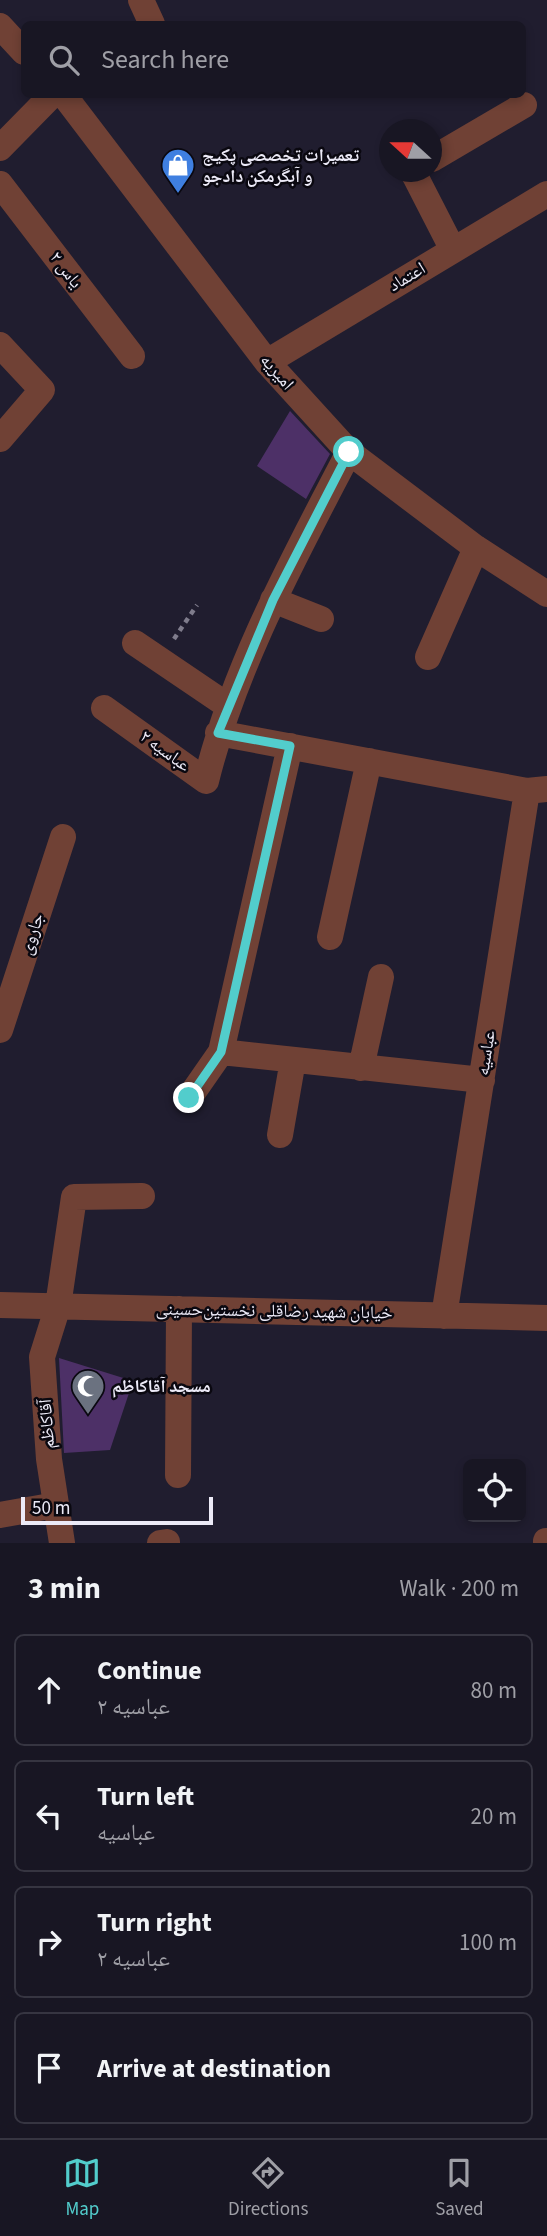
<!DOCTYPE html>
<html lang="en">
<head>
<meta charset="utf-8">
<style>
	body { margin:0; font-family:"Source Sans 3","Noto Naskh Arabic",sans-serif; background:#211f2b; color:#f1f3f6 }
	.controls { position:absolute; right:21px; bottom:21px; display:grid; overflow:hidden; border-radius:10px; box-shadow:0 4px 10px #0003 }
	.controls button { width:63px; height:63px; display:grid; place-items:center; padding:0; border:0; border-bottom:2px solid #363541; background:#181623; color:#f1f3f6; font:35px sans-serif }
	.compass { position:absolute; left:379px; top:119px; width:63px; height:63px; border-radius:50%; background:#181623; box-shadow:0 4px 10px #0003; rotate:291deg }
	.scale { position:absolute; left:21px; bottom:18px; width:192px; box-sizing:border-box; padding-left:7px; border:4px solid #eceaf7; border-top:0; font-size:19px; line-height:24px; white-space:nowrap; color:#eceaf7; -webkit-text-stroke:5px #0a0810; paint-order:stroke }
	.stop { position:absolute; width:21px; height:21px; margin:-16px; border:5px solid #52cdcc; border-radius:50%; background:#fff }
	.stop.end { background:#52cdcc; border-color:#fff; box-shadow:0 2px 7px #0008 }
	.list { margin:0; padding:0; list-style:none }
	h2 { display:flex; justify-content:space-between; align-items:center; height:91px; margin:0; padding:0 28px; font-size:30px }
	h2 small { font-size:23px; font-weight:400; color:#9f9fa6 }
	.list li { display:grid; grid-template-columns:46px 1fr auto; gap:21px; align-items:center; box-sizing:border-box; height:112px; margin:0 14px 14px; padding:0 14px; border:2px solid #363541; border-radius:10px }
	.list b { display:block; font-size:26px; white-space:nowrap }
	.list p { margin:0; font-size:23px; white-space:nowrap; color:#9f9fa6 }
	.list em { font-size:23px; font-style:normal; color:#9f9fa6 }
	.icon { flex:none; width:38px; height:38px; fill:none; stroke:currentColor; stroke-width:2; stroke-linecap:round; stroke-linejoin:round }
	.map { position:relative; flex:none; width:547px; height:1543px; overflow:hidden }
	.search { position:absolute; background:#181623; box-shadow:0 4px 10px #0003; left:21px; right:21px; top:21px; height:77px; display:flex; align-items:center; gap:18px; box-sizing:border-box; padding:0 24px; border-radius:10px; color:#9f9fa6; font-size:26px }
	.sheet { height:595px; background:#181623 }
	nav { display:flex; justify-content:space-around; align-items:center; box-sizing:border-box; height:98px; border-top:2px solid #363541; background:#181623; font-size:19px; color:#9f9fa6 }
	nav a { display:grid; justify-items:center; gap:4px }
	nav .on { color:#52cdcc }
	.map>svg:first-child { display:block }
	.building { fill:#4d3067 }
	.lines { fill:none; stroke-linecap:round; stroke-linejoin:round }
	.path { stroke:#7f7c8c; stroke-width:4.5; stroke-dasharray:5 5; stroke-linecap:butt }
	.street { stroke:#704135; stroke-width:26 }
	.route { stroke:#52cdcc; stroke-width:9 }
	.labels { text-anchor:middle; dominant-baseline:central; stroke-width:5; stroke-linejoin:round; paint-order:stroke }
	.poi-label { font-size:18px; font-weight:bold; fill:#eceaf7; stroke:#0a0810; text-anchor:start }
	.street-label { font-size:18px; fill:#eceaf7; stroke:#0a0810 }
</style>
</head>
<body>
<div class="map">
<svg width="547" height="1543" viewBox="0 0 547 1543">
	<rect width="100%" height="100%" fill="#201d2f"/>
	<path class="building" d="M290 411 330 454 306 499 257 466Z
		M59 1358 133 1381 110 1450 64 1453Z"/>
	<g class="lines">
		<path class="path" d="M174 639 197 605"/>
		<path class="street" d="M141 0 152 24
			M0 26 24 52
			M63 94 267 362 349 452 476 548 547 594
			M0 148 53 94
			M432 159 524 105
			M413 172 453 250
			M0 184 132 356
			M0 345 42 390 0 439
			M267 362 547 194
			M273 600 321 619
			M135 643 228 706
			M428 657 476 548
			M104 708 206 781C235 664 294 558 349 452
			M218 733 527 791 547 789
			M330 937 369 761
			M0 1030 63 837
			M221 1052 482 1080
			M361 1068 381 977
			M189 1098 221 1052 290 746
			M280 1135 293 1060
			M0 1305 547 1318
			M444 1316 527 791
			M178 1475 179 1309
			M0 1515 56 1505
			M546 1541 547 1543
			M62 1543 49 1459 42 1357 58 1306 74 1197 142 1196
			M160 1543 167 1542"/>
	</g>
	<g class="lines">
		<path class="route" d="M189 1098 221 1052 290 746 218 733 273 600 349 452"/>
	</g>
	<defs>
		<symbol id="shop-pin" viewBox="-11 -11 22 30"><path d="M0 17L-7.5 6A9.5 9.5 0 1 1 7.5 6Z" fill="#3f7fe0" stroke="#0a0810"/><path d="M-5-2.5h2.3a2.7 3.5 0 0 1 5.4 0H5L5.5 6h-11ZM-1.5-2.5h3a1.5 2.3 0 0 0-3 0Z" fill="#fff"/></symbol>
		<symbol id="mosque-pin" viewBox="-11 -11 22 30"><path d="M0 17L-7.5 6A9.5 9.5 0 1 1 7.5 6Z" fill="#6b7280" stroke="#0a0810"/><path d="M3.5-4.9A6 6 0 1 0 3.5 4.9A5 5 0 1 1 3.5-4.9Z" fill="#fff"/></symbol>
	</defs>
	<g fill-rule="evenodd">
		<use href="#shop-pin" x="159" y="146" width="38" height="52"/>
		<use href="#mosque-pin" x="69" y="1367" width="38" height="52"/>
	</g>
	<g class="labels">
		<g class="poi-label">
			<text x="202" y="155">تعمیرات تخصصی پکیج<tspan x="202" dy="21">و آبگرمکن دادجو</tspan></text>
			<text x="112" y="1386">مسجد آقاکاظم</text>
		</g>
		<g class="street-label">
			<text transform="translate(66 270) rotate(53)">یاس ۲</text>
			<text transform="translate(407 277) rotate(-31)">اعتماد</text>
			<text transform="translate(277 372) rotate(49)">امیریه</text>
			<text transform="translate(165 751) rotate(36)">عباسیه ۲</text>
			<text transform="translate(32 934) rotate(-72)">جاروی</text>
			<text transform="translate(486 1053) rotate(-81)">عباسیه</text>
			<text transform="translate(274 1311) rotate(1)">خیابان شهید رضاقلی نخستین‌حسینی</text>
			<text transform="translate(47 1424) rotate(-94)">آقاکاظم</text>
		</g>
	</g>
</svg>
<div class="controls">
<button><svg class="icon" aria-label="locate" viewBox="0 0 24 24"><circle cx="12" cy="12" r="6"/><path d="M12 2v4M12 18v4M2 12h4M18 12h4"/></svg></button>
</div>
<svg class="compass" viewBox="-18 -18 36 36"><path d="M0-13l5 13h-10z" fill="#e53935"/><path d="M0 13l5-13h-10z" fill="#9f9fa6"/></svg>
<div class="scale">50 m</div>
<div class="stop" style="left:349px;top:452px"></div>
<div class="stop end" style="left:189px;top:1098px"></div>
<div class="search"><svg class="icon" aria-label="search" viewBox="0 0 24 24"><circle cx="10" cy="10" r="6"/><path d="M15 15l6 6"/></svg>Search here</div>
</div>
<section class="sheet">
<h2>3 min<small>Walk · 200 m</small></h2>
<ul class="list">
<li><svg class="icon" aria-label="ahead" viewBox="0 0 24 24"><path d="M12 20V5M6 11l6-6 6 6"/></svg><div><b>Continue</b><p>عباسیه ۲</p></div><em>80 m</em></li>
<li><svg class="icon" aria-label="left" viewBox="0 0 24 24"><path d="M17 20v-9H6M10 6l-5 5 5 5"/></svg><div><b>Turn left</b><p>عباسیه</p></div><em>20 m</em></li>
<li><svg class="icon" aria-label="right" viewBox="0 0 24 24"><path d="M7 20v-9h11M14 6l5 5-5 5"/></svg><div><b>Turn right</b><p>عباسیه ۲</p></div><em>100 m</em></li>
<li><svg class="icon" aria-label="arrive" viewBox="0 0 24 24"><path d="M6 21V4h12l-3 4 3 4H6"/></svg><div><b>Arrive at destination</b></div></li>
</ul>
</section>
<nav>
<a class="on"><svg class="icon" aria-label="map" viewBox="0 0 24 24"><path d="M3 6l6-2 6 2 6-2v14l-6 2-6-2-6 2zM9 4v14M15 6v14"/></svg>Map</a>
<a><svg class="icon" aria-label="directions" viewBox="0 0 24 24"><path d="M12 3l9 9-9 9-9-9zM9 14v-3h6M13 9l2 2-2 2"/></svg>Directions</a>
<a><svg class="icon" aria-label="saved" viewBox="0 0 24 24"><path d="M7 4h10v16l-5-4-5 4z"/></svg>Saved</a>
</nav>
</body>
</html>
